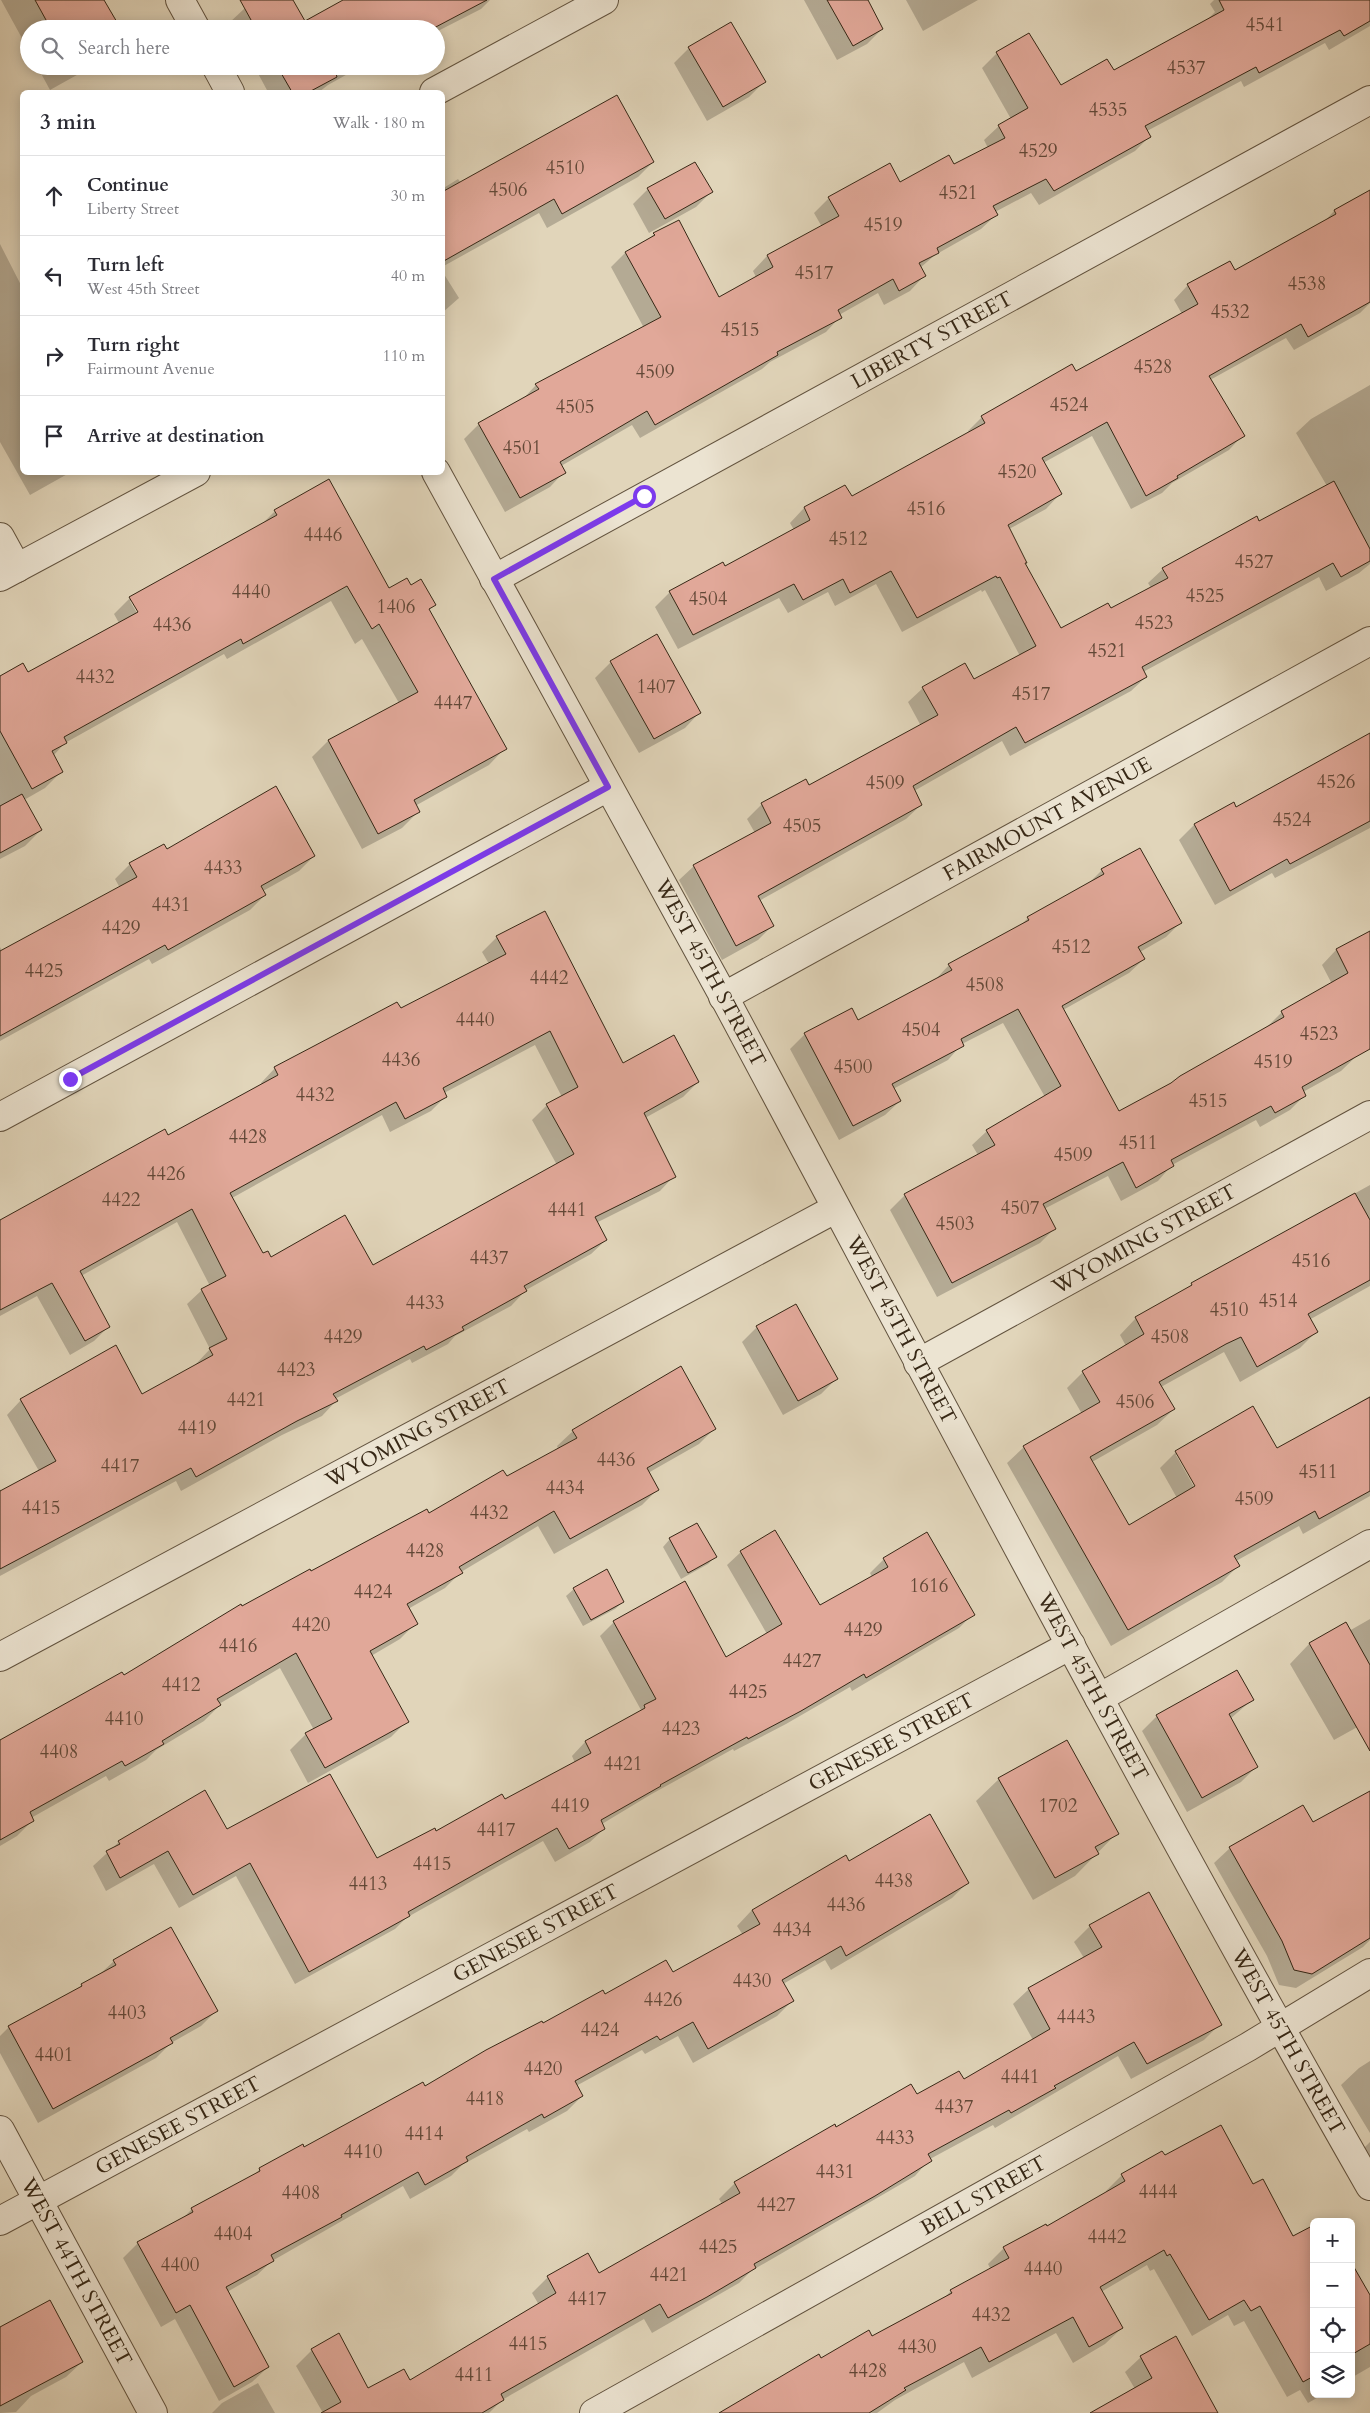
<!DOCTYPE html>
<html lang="en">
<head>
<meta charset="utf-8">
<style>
	body { margin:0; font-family:Cardo,serif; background:#f7f7f7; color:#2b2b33 }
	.controls { position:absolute; right:15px; bottom:15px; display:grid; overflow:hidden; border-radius:8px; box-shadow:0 2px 12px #0003 }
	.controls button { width:45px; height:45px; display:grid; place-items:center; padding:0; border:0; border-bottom:1px solid #e1e1e2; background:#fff; color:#2b2b33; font:25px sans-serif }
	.stop { position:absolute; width:15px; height:15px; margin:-11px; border:4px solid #7c3aed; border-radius:50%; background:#fff }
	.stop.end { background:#7c3aed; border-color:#fff; box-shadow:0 1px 5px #0008 }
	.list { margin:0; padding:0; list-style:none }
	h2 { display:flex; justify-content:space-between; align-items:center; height:65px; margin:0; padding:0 20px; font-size:21px }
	h2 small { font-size:16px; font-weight:400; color:#7c7c81 }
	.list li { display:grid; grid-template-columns:32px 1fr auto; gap:15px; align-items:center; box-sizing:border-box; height:80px; padding:0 20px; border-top:1px solid #e1e1e2 }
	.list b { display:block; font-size:19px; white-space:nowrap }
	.list p { margin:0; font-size:16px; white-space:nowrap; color:#7c7c81 }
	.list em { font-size:16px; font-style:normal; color:#7c7c81 }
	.icon { flex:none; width:28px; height:28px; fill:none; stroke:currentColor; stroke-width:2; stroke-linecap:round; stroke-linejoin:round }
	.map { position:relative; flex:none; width:1370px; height:2413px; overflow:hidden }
	.search { position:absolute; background:#fff; box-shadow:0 2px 12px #0003; left:20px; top:20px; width:425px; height:55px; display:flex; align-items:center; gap:12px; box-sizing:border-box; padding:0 18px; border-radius:28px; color:#7c7c81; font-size:19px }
	.panel { position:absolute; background:#fff; box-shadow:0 2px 12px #0003; left:20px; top:90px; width:425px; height:385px; border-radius:8px }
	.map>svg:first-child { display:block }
	.shadow { fill:#0003; fill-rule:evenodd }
	.building { fill:#e1a899; stroke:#372816; fill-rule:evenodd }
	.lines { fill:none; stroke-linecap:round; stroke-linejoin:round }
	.street-casing { stroke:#62533f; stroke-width:30 }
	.street { stroke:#ece4d2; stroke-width:28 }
	.route { stroke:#7c3aed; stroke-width:6 }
	.labels { text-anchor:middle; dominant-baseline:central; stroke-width:5; stroke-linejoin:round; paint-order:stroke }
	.number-label { font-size:19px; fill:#624837 }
	.street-label { font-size:21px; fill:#372816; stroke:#ece4d2 }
</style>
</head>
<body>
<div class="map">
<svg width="1370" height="2413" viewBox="0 0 1370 2413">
	<rect width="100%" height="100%" fill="#e1d5ba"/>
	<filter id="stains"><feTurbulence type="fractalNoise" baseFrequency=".004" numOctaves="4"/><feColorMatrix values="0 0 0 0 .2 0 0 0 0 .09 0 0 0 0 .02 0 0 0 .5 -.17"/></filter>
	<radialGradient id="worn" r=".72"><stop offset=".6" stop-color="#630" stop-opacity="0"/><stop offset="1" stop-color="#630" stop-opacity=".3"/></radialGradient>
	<path class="shadow" d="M1 0H103L119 29H29V51Z
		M258 0H292L305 22 346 0H490L481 9 436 32V29H233L229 23 245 8Z
		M804 0H867L882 29 867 44 837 60Z
		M906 0H978L923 31Z
		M1214 0H1370V26L1329 50 1325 43 1244 87 1241 81 1147 131 1150 136 1135 151 1039 205 1031 193 995 212 996 215 981 229 935 255 920 268 924 276 910 291 884 305 878 293 839 315 840 317 826 332 770 362 762 369 640 438 632 425 561 466 564 472 550 487 505 512 464 439 479 424 522 400 536 385 644 328 611 267 625 253 647 241 654 234 718 298 756 277 753 271 767 256 822 227 814 213 829 198 899 183 953 166 988 148 984 140 999 126 1011 119 982 68 997 53 1061 87 1113 72 1207 20 1215 12 1210 4Z
		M689 48 764 82 749 97 707 121 674 63Z
		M37 66H93L50 90Z
		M254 66H362L328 85 319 92H268Z
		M653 162 638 177 547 228 539 213 442 267V189L458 179 461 183Z
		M648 189 711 192 696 207 649 233 633 204Z
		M1370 192V303L1360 313 1294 350 1286 338 1210 380 1243 435 1229 450 1172 483 1162 493 1131 509 1092 436 1043 463 1060 494 1046 509 1009 529 1024 564 1061 630 1110 610 1151 588 1148 583 1163 569 1259 523 1327 486 1296 433 1311 419 1370 385V564L1359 573 1326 591 1319 577 1143 672 1146 677 1131 691 1010 756 1002 741 914 791 921 805 906 819 759 901 772 926 758 940 722 960 679 880 694 866 755 833 747 819 762 804 806 781 809 786 921 726 908 702 923 688 974 681 1020 656 985 590 982 592 981 590 902 632 876 584 835 606 828 592 788 613 779 598 678 649 655 607 670 592 724 568 794 530 790 523 804 508 845 486 851 498 969 434 968 431 982 417 1075 373 1182 314 1174 300 1188 285 1234 272 1323 223 1334 211Z
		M0 244 22 287V472H71L30 495 0 442Z
		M442 271 459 298 442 313Z
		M275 511 388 590 411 586 435 605 428 611 505 748 489 765 415 806 418 812 402 828 362 849 312 757 328 741 399 703 362 639 355 644 331 601 227 659 224 654 65 743 53 756 61 772 45 788 24 800 41 830 25 846 0 859V677L27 674 119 623 114 614 130 598 260 526ZM130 601H133L142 617 140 618Z
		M657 636 700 712 685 728 639 753 595 678 611 662Z
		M1370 734V828L1275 878 1272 873 1215 905 1179 840 1194 825 1233 804 1236 809Z
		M1139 850 1180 923 1166 937 1140 952 1144 959 1129 973 1063 1010 1118 1113 1172 1084 1267 1027 1282 1012 1332 984 1322 965 1336 950 1370 932V1043L1341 1071 1303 1092 1305 1095 1290 1110 1260 1127 1256 1120 1172 1165 1158 1181 1121 1201 1108 1176 1044 1209 1055 1228 1040 1243 937 1297 890 1210 905 1195 978 1155 972 1145 987 1131 1045 1097 1003 1023 962 1044 948 1060 893 1089 900 1101 885 1115 839 1140 790 1049 805 1034 858 1021 935 980 949 965 1019 927 1028 918 1087 885 1102 870Z
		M166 851 314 856 299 871 263 891 265 895 250 910 152 964 149 959 0 1041V947L2 951 120 888 115 879 130 864Z
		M497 937 622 1064 698 1082 683 1097 645 1118 674 1176 660 1191 596 1223 606 1240 591 1254 526 1290 511 1306 455 1336 448 1344 412 1363 410 1359 335 1399 336 1401 322 1416 282 1435 181 1491 176 1481 0 1576V1489L1 1491 39 1471 7 1415 21 1400 141 1395 197 1365 196 1364 210 1349 187 1304 202 1290 210 1286 177 1222 81 1276 108 1327 94 1341 70 1355 37 1296 0 1316V1221L168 1137 262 1085 261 1083 275 1068 400 1010 489 964 482 952ZM535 1045 562 1097 547 1105 532 1120 557 1165 372 1267 270 1258 262 1255 232 1198 382 1115 390 1132 431 1111 446 1096 444 1093Z
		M1370 1185V1286L1309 1320 1316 1332 1300 1348 1240 1382 1224 1352 1161 1387 1174 1409 1157 1425 1092 1462 1128 1527 1177 1498 1160 1468 1176 1452 1277 1450 1370 1396V1496L1303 1534 1299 1526 1236 1561 1238 1566 1222 1582 1111 1646 1007 1463 1024 1447 1082 1414 1067 1388 1083 1372 1126 1346 1120 1335 1136 1318 1185 1290 1192 1284ZM1176 1455H1179L1200 1491 1197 1492Z
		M757 1327 836 1379 821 1394 783 1415 742 1342Z
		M715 1428 699 1444 648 1473 658 1489 642 1505 554 1554 538 1526 461 1572 445 1588 408 1609 416 1623 400 1639 371 1656 407 1721 391 1737 308 1783 290 1750 306 1734 314 1730 280 1668 219 1704 220 1705 204 1721 156 1750 146 1760 109 1781 106 1776 31 1818 33 1820 17 1836 0 1846V1755L123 1676 242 1608 507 1478 558 1449 557 1446 573 1431Z
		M670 1539 715 1557 708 1564 681 1579 663 1547Z
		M741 1552 819 1607 872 1577 870 1573 884 1559 973 1614 959 1628 852 1691 850 1687 786 1724 734 1751 733 1749 650 1795 602 1824 604 1829 590 1842 555 1862 543 1841 406 1918 395 1929 295 1984 236 1876 179 1908 154 1864 106 1891 93 1866 119 1842 227 1830 377 1860 504 1801 575 1763 572 1756 585 1742 641 1710 600 1636 614 1622 726 1659 767 1634 727 1565Z
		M574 1589 623 1602 615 1609 583 1626 566 1596Z
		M1370 1619V1720L1334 1740 1290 1664 1309 1644 1345 1624 1349 1631Z
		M1252 1700 1230 1719 1256 1767 1241 1782 1187 1812 1142 1731 1157 1716Z
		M999 1779 1117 1833 1075 1876 1033 1900 976 1801Z
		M1370 1792V1940L1363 1947 1296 1988 1279 1985 1267 1956 1214 1863 1230 1848 1312 1824Z
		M849 1863 967 1883 952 1898 831 1970 825 1960 783 1984 792 2001 777 2016 693 2063 678 2036 645 2054 642 2050 576 2086 582 2096 567 2111 529 2132 527 2129 462 2165 451 2176 410 2199 403 2186 272 2261 257 2275 227 2292 268 2367 252 2382 219 2401 175 2319 161 2327 123 2258 138 2243 182 2219 192 2209 253 2176 260 2169 304 2149 543 2025 604 1996 672 1974 743 1935 737 1926 752 1910Z
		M1090 1926 1220 2024 1204 2040 1131 2079 1118 2056 995 2128 993 2125 930 2159 915 2176 751 2271 739 2283 652 2333 644 2319 502 2400 489 2413H323L296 2366 312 2350 368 2390 410 2382 539 2305 532 2293 548 2277 598 2274 722 2204 719 2199 735 2183 836 2129 916 2096 963 2080 1033 2040 1013 2004 1029 1989 1084 1958 1074 1942Z
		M114 1961 216 2011 201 2026 171 2043 156 2058 38 2123 0 2053V2036L9 2027 74 1992 82 1985 99 1975Z
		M1370 2061V2133L1341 2085 1359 2068Z
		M1370 2142V2162L1363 2149Z
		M1164 2157 1252 2186 1293 2238 1314 2226V2394H1324L1308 2403 1300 2390 1287 2397 1244 2321 1234 2326 1228 2315 1192 2336 1154 2269 1150 2271 1147 2265 1101 2292 1122 2328 1105 2344 1073 2363 1056 2333 972 2378 964 2362 895 2400 877 2413H721L821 2360 872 2337 942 2300 951 2291 991 2270 988 2264 1004 2248 1046 2228 1107 2193 1106 2191 1122 2175Z
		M1351 2265 1370 2297V2367L1351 2378Z
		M0 2332 82 2362 66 2377 31 2396 16 2412 0 2413Z
		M1141 2357 1217 2413H1092L1135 2389 1125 2372Z
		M258 2383 275 2413H212L222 2403Z"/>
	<path class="building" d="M35 0H104L121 29H51Z
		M240 0H293L305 21 343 0H487L432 29H256Z
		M827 0H868L883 29 853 46Z
		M1219 0H1370V21L1344 36 1340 30 1259 73 1256 67 1145 126 1151 137 1054 191 1046 179 993 206 998 215 937 248 939 253 919 263 926 276 899 291 893 279 838 310 842 318 777 352 778 355 655 425 647 411 560 462 566 473 520 498 478 423 539 389 535 384 661 317 625 252 655 235 653 233 679 220 719 297 773 267 767 255 839 216 828 197 890 163 900 182 949 155 954 164 1005 138 998 125 1028 108 996 52 1029 33 1061 85 1107 59 1114 70 1224 10Z
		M731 22 766 82 723 107 688 47Z
		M277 66H351L336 74 337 77 309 92H292Z
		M617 95 654 162 562 214 554 199 442 262V192Z
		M695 162 713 192 665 219 647 188Z
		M1370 190V302L1308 337 1301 324 1209 376 1245 436 1177 476 1178 478 1146 496 1107 422 1042 458 1062 494 1008 525 1027 563H1025L1061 628 1108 603 1111 608 1168 578 1162 568 1257 516 1259 521 1334 481 1370 549V561L1341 577 1333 563 1142 667 1147 677 1025 743 1016 727 913 786 922 805 758 896 774 926 736 946 693 865 771 823 761 803 806 779 809 785 938 715 922 687 965 663 974 679 1036 646 1000 577 997 578 996 576 917 618 891 571 850 593 843 579 803 600 794 584 693 635 669 591 723 562 725 566 810 520 804 507 845 485 852 496 985 423 981 416 1072 364 1076 371 1198 304 1187 284 1230 261 1235 270 1336 214 1334 210Z
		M329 479 389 588 407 578 411 585 421 579 436 605 429 609 507 749 414 800 420 812 378 834 328 740 418 692 379 624 372 629 347 586 243 644 241 639 64 737 67 743 52 751 63 772 32 789 0 731V676L23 663 28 672 138 612 129 597 277 515 274 510Z
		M657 634 701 713 654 739 610 661Z
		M1370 733V821L1290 864 1287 859 1230 891 1194 824 1234 802 1236 807Z
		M276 786 315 856 261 886 266 895 168 950 165 945 0 1036V951L137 877 129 863 164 844 167 849Z
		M22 794 42 830 0 853V806Z
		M1140 848 1182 923 1138 947 1145 959 1062 1006 1119 1111 1171 1083 1180 1076 1284 1017 1281 1011 1348 973 1336 949 1370 931V1049L1302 1087 1306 1096 1275 1113 1271 1106 1171 1160 1174 1166 1136 1188 1123 1162 1043 1204 1056 1229 952 1283 904 1194 995 1145 986 1130 1061 1086 1018 1009 961 1039 964 1046 892 1084 901 1101 853 1126 804 1033 852 1008 858 1020 952 970 948 964 1029 920 1027 917 1104 874 1101 869Z
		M545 911 623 1063 674 1035 699 1082 644 1113 676 1177 595 1217 607 1240 524 1286 527 1291 462 1327 464 1330 426 1350 424 1346 333 1394 338 1401 297 1421 196 1477 191 1468 0 1569V1491L56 1461 20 1399 116 1345 142 1394 213 1355 209 1348 227 1339 201 1289 226 1276 192 1209 80 1271 110 1327 85 1341 52 1283 0 1310V1220L165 1129 168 1135 278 1075 274 1067 314 1046 397 1002 401 1008 506 954 496 936ZM550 1031 578 1087 546 1104 574 1154 373 1265 345 1215 271 1257 268 1251 263 1253 230 1193 396 1102 405 1119 447 1097 443 1088Z
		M1355 1193 1370 1220V1280L1308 1314 1318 1332 1257 1367 1241 1337 1226 1344 1159 1382 1175 1409 1090 1457 1129 1525 1195 1486 1175 1451 1253 1406 1277 1448 1370 1397V1491L1319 1519 1315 1511 1234 1556 1240 1566 1128 1630 1023 1446 1100 1402 1082 1371 1144 1334 1135 1317 1192 1285 1191 1283Z
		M796 1304 838 1379 798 1401 756 1326Z
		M681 1366 716 1429 647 1468 659 1490 570 1539 554 1511 459 1567 463 1573 407 1604 418 1624 370 1651 409 1722 325 1768 305 1733 332 1719 296 1653 217 1699 221 1705 162 1741 164 1744 125 1766 122 1761 30 1812 34 1821 0 1840V1740L122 1672 124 1675 241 1604 242 1606 310 1569 311 1571 427 1509 429 1513 503 1470 507 1476 577 1438 572 1430Z
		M697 1523 717 1557 688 1573 669 1538Z
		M775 1530 820 1605 888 1567 883 1558 927 1532 975 1615 866 1678 864 1674 801 1711 748 1739 747 1737 660 1785 661 1786 601 1820 605 1829 569 1849 557 1828 408 1912 410 1916 309 1972 250 1863 193 1895 168 1851 120 1878 106 1851 120 1844 118 1841 205 1790 227 1829 330 1774 377 1858 435 1828 436 1831 502 1794 505 1799 591 1753 585 1741 645 1708 644 1705 656 1699 613 1621 685 1581 726 1657 782 1624 740 1551Z
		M607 1569 624 1602 591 1620 573 1588Z
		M1346 1622 1370 1665V1751L1309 1643Z
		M1237 1670 1254 1700 1229 1714 1258 1767 1202 1798 1156 1715Z
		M1067 1740 1119 1834 1095 1847 1099 1854 1055 1878 998 1778Z
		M1370 1791V1938L1312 1974 1294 1970 1282 1941 1229 1847 1303 1805 1313 1822Z
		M930 1814 969 1883 846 1956 841 1946 782 1980 794 2001 708 2049 693 2022 660 2040 657 2036 575 2081 583 2096 544 2118 542 2114 466 2157 468 2161 425 2185 418 2172 341 2215 342 2217 271 2255 274 2261 226 2287 269 2367 234 2387 190 2305 176 2313 137 2242 193 2212 191 2208 260 2171 259 2168 303 2144 304 2147 423 2082 425 2086 486 2050 542 2021 543 2023 603 1990 605 1994 666 1960 673 1972 760 1924 752 1910 846 1855 849 1861Z
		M1149 1892 1222 2025 1147 2064 1134 2042 1054 2086 1056 2088 1011 2113 1009 2110 928 2154 932 2161 875 2196 754 2264 756 2268 707 2297 668 2318 660 2304 501 2394 504 2400 482 2413H321L341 2402 311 2349 339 2333 368 2388 404 2369 410 2380 556 2293 547 2276 588 2253 599 2273 740 2193 734 2182 835 2124 836 2127 911 2084 917 2094 959 2071 964 2079 1050 2029 1028 1988 1102 1947 1089 1925Z
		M171 1927 218 2011 170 2038 173 2043 53 2109 8 2026 82 1986 81 1984 116 1965 113 1960Z
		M1221 2125 1253 2184 1263 2179 1293 2236 1314 2225V2376L1303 2382 1260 2306 1251 2311 1244 2300 1209 2320 1170 2254 1167 2256 1164 2250 1100 2287 1123 2328 1089 2347 1073 2317 989 2362 981 2347 904 2388 906 2390 869 2413H719L819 2354 821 2358 869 2330 872 2336 952 2293 950 2290 1009 2258 1003 2247 1046 2224 1047 2226 1125 2181 1121 2174 1162 2151 1165 2155Z
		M1351 2262 1370 2295V2344L1351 2355Z
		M50 2300 83 2362 0 2406V2327Z
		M1176 2336 1218 2413H1090L1152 2378 1140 2356Z"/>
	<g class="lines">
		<defs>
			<g id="street">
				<path d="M180 0 196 29"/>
				<path d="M216 66 230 92"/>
				<path d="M434 92 604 0"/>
				<path id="s1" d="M436 472C532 647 629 822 724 997 937 1395 1146 1795 1370 2186"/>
				<path d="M0 537 17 568"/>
				<path d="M0 577 196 472"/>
				<path id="s2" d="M494 579 1370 100"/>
				<path id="s3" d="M723 997 1370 641"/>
				<path d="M0 1117 608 787"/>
				<path id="s4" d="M918 1363 1370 1115"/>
				<path id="s5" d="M0 1657 835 1209"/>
				<path d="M1099 1698 1370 1544"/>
				<path id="s6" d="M0 2130 153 2413"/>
				<path id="s7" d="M0 2221 1071 1645"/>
				<path id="s8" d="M594 2413 1248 2047 1370 1973"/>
			</g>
		</defs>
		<use href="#street" class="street-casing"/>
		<use href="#street" class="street"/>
	</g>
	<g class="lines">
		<path class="route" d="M70 1079 608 787 494 579 644 496"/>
	</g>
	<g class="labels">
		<g class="number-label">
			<text x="1265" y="25">4541</text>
			<text x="1186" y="68">4537</text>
			<text x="1108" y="110">4535</text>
			<text x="1038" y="151">4529</text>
			<text x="565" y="168">4510</text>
			<text x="508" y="190">4506</text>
			<text x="958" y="193">4521</text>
			<text x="883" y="225">4519</text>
			<text x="814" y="273">4517</text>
			<text x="1307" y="284">4538</text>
			<text x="1230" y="312">4532</text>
			<text x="740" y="330">4515</text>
			<text x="1153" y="367">4528</text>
			<text x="655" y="372">4509</text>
			<text x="1069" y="405">4524</text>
			<text x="575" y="407">4505</text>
			<text x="522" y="448">4501</text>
			<text x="1017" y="472">4520</text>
			<text x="926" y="509">4516</text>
			<text x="323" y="535">4446</text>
			<text x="848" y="539">4512</text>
			<text x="1254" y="562">4527</text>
			<text x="251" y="592">4440</text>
			<text x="1205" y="596">4525</text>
			<text x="708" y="599">4504</text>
			<text x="396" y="607">1406</text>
			<text x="1154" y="623">4523</text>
			<text x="172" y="625">4436</text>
			<text x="1107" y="651">4521</text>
			<text x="95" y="677">4432</text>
			<text x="656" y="687">1407</text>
			<text x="1031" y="694">4517</text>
			<text x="453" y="703">4447</text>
			<text x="1336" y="782">4526</text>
			<text x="885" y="783">4509</text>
			<text x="1292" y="820">4524</text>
			<text x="802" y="826">4505</text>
			<text x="223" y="868">4433</text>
			<text x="171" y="905">4431</text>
			<text x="121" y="928">4429</text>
			<text x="1071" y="947">4512</text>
			<text x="44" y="971">4425</text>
			<text x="549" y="978">4442</text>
			<text x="985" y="985">4508</text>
			<text x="475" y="1020">4440</text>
			<text x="921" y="1030">4504</text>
			<text x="1319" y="1034">4523</text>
			<text x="401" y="1060">4436</text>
			<text x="1273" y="1062">4519</text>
			<text x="853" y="1067">4500</text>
			<text x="315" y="1095">4432</text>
			<text x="1208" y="1101">4515</text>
			<text x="248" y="1137">4428</text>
			<text x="1138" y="1143">4511</text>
			<text x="1073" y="1155">4509</text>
			<text x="166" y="1174">4426</text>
			<text x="121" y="1200">4422</text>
			<text x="1020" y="1208">4507</text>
			<text x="567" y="1210">4441</text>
			<text x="955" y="1224">4503</text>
			<text x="489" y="1258">4437</text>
			<text x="1311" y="1261">4516</text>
			<text x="1278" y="1301">4514</text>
			<text x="425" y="1303">4433</text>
			<text x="1229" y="1310">4510</text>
			<text x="343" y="1337">4429</text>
			<text x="1170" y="1337">4508</text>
			<text x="296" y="1370">4423</text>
			<text x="246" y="1400">4421</text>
			<text x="1135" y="1402">4506</text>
			<text x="197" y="1428">4419</text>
			<text x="616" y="1460">4436</text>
			<text x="120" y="1466">4417</text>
			<text x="1318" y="1472">4511</text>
			<text x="565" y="1488">4434</text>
			<text x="1254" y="1499">4509</text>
			<text x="41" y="1508">4415</text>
			<text x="489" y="1513">4432</text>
			<text x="425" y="1551">4428</text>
			<text x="929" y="1586">1616</text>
			<text x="373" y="1592">4424</text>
			<text x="311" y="1625">4420</text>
			<text x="863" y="1630">4429</text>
			<text x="238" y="1646">4416</text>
			<text x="802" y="1661">4427</text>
			<text x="181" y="1685">4412</text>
			<text x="748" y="1692">4425</text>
			<text x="124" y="1719">4410</text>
			<text x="681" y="1729">4423</text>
			<text x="59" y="1752">4408</text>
			<text x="623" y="1764">4421</text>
			<text x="570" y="1806">4419</text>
			<text x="1058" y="1806">1702</text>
			<text x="496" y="1830">4417</text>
			<text x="432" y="1864">4415</text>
			<text x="894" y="1881">4438</text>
			<text x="368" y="1884">4413</text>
			<text x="846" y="1905">4436</text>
			<text x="792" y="1930">4434</text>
			<text x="752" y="1981">4430</text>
			<text x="663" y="2000">4426</text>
			<text x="127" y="2013">4403</text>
			<text x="1076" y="2017">4443</text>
			<text x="600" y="2030">4424</text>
			<text x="54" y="2055">4401</text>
			<text x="543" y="2069">4420</text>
			<text x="1020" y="2077">4441</text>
			<text x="485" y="2099">4418</text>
			<text x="954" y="2107">4437</text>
			<text x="424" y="2134">4414</text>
			<text x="895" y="2138">4433</text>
			<text x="363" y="2152">4410</text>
			<text x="835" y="2172">4431</text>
			<text x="1158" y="2192">4444</text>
			<text x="301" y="2193">4408</text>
			<text x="776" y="2205">4427</text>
			<text x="233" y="2234">4404</text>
			<text x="1107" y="2237">4442</text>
			<text x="718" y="2247">4425</text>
			<text x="180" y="2265">4400</text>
			<text x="1043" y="2269">4440</text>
			<text x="669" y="2275">4421</text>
			<text x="587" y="2299">4417</text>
			<text x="991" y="2315">4432</text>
			<text x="528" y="2344">4415</text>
			<text x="917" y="2347">4430</text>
			<text x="868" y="2371">4428</text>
			<text x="474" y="2375">4411</text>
		</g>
		<g class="street-label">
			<text stroke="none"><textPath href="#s2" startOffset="499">LIBERTY STREET</textPath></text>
			<text stroke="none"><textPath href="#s3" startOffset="370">FAIRMOUNT AVENUE</textPath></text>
			<text stroke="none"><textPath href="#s1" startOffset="571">WEST 45TH STREET</textPath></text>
			<text stroke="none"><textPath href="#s4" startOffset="258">WYOMING STREET</textPath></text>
			<text stroke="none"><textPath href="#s1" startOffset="976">WEST 45TH STREET</textPath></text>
			<text stroke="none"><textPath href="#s5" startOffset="474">WYOMING STREET</textPath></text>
			<text stroke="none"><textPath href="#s1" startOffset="1381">WEST 45TH STREET</textPath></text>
			<text stroke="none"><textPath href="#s7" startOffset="1012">GENESEE STREET</textPath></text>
			<text stroke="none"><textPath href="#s7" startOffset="608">GENESEE STREET</textPath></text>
			<text stroke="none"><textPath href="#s1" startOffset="1786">WEST 45TH STREET</textPath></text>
			<text stroke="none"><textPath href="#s7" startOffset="202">GENESEE STREET</textPath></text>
			<text stroke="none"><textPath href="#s8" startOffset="446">BELL STREET</textPath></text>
			<text stroke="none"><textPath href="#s6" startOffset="161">WEST 44TH STREET</textPath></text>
		</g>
	</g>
	<rect width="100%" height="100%" filter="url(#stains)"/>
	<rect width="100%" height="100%" fill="url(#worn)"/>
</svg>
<div class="controls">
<button>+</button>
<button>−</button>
<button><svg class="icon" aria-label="locate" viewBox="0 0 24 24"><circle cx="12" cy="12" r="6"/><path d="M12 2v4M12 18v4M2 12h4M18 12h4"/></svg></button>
<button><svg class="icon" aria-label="layers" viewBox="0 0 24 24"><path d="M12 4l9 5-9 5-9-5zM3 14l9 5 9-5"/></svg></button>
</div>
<div class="stop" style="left:644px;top:496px"></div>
<div class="stop end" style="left:70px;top:1079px"></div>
<div class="search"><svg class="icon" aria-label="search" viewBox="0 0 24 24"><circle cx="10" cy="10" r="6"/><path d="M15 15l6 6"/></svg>Search here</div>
<section class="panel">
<h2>3 min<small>Walk · 180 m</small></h2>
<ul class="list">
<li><svg class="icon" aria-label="ahead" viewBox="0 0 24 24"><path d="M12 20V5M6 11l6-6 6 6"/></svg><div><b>Continue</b><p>Liberty Street</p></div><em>30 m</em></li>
<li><svg class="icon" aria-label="left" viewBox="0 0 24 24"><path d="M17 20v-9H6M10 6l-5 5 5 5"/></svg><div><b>Turn left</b><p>West 45th Street</p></div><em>40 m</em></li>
<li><svg class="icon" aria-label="right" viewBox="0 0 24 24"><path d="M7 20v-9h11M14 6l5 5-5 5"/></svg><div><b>Turn right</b><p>Fairmount Avenue</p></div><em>110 m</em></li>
<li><svg class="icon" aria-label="arrive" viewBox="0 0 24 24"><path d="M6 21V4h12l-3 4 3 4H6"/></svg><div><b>Arrive at destination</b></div></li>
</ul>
</section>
</div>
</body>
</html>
